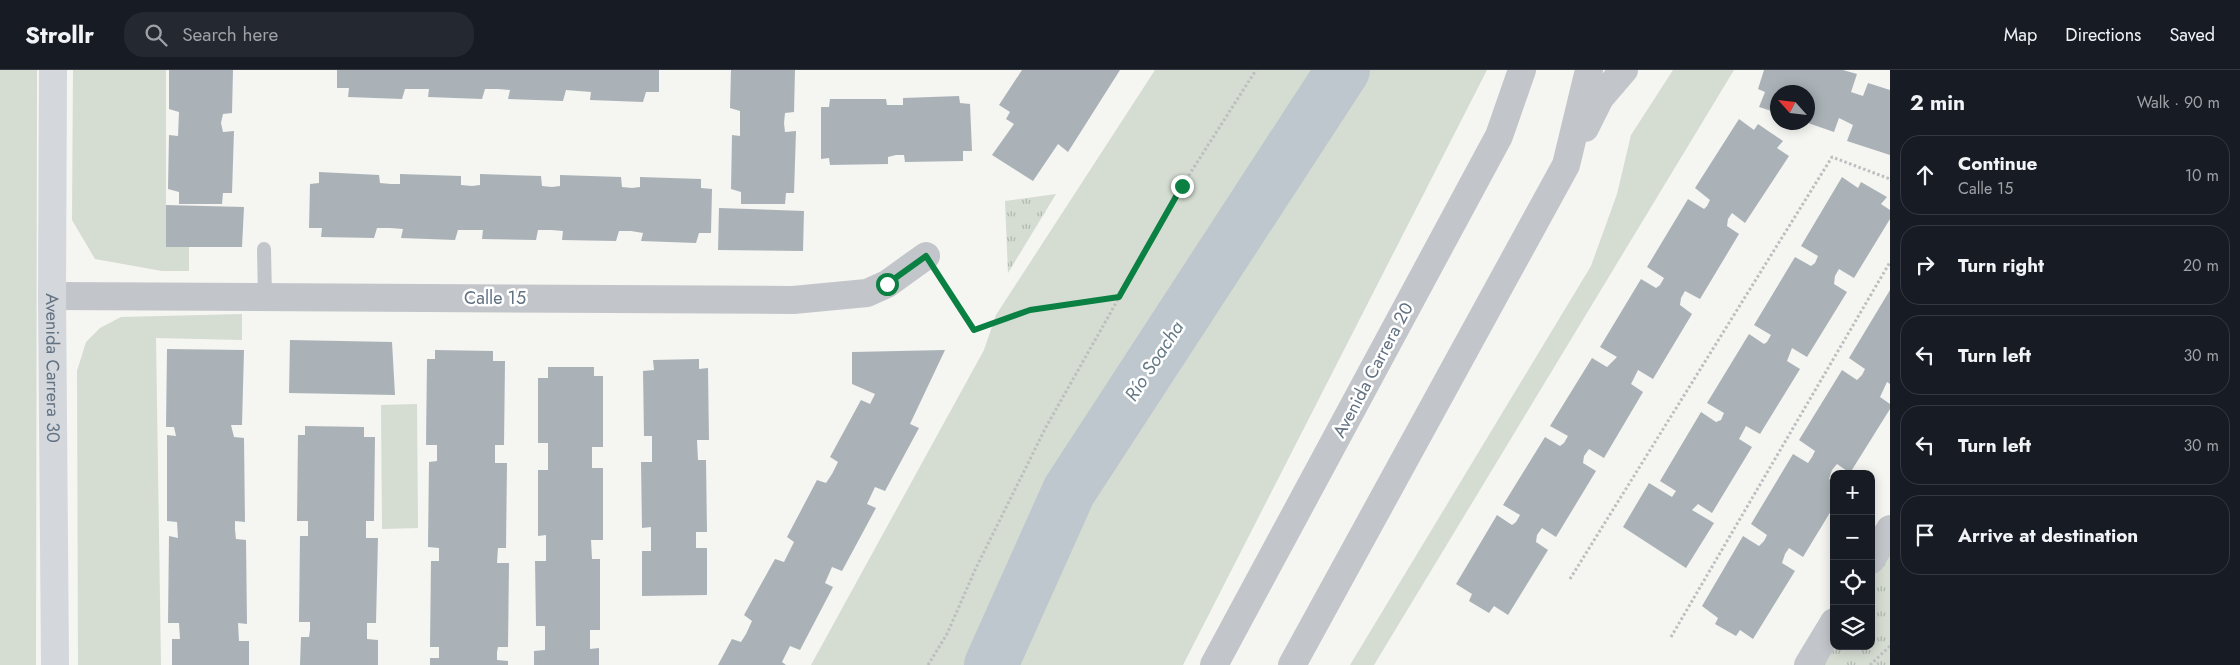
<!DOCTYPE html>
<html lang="en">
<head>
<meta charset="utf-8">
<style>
	body { margin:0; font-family:Jost,sans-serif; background:#242831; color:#f1f3f6 }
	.controls { position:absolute; right:15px; bottom:15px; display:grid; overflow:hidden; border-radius:10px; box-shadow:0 2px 12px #0003 }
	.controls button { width:45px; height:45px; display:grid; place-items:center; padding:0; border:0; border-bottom:1px solid #363941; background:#171b24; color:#f1f3f6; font:25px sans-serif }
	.compass { position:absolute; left:1770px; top:15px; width:45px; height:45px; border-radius:50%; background:#171b24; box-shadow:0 2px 12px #0003; rotate:297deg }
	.stop { position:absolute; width:15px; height:15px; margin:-11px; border:4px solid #0b8043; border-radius:50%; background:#fff }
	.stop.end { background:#0b8043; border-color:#fff; box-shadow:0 1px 5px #0008 }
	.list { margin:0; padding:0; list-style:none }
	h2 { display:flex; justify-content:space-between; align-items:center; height:65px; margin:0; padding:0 20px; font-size:21px }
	h2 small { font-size:16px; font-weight:400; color:#9ea1a6 }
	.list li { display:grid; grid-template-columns:32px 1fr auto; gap:15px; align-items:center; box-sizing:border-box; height:80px; margin:0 10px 10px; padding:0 10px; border:1px solid #363941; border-radius:20px }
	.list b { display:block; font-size:19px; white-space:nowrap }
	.list p { margin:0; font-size:16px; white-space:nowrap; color:#9ea1a6 }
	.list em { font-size:16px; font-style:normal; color:#9ea1a6 }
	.icon { flex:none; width:28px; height:28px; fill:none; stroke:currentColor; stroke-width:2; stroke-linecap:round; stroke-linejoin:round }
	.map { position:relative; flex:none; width:1890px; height:595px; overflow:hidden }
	header { display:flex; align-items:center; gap:30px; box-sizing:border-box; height:70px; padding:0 25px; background:#171b24; border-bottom:1px solid #363941 }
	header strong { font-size:24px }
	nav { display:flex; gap:28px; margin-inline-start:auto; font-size:18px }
	.search { width:350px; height:45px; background:#242831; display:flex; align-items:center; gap:12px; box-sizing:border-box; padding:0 18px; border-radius:20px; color:#9ea1a6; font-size:19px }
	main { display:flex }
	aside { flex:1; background:#171b24 }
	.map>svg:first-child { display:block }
	.green { fill:#d5dcd2 }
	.park { fill:url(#park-tufts) }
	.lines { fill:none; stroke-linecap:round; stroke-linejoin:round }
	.river { stroke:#bdc7cd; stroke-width:54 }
	.building { fill:#aab2b8 }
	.path { stroke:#bcbec0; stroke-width:3; stroke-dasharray:2.5 2.5; stroke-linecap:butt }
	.service { stroke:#c2c5c9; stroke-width:14 }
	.minor { stroke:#c2c5c9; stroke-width:28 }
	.tertiary { stroke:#c2c5c9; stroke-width:28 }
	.primary { stroke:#d4d8dc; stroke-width:28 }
	.route { stroke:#0b8043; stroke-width:6 }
	.labels { text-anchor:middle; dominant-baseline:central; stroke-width:5; stroke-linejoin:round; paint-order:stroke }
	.street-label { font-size:18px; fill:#637283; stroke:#fff }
	.water-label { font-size:19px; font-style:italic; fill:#637a87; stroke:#fff }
</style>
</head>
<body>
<header>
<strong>Strollr</strong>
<div class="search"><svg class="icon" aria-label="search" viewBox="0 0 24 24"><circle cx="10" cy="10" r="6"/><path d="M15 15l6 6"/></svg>Search here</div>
<nav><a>Map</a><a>Directions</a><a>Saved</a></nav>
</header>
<main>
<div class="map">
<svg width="1890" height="595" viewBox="0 0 1890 595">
	<defs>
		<pattern id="park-tufts" width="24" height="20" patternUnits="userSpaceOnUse" patternTransform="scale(1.25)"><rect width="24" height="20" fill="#d5dcd2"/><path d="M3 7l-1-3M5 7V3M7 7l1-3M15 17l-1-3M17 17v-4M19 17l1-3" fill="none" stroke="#b0b7b0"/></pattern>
	</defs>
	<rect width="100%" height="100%" fill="#f5f5f1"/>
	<path class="green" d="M0 0H37L36 595H0Z
		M73 0H166V177H189V201H162L95 189 72 150Z
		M1155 0H1487L1183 595H811L984 280 996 245Z
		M1673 0H1734L1374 595H1350L1591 196 1617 124 1631 65Z
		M242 244V270L156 268 161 595H78L77 301 86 272 100 258 121 247Z
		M417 334 418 458 382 459 381 335Z"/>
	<path class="park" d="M1056 124 1008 203 1005 131Z
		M1890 454V595H1812L1834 576H1871V488Z"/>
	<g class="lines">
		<path class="river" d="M991 595 1069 421 1343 0"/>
	</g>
	<path class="building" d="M169 0H233L232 43 223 44 221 53 223 62 234 61 232 123H223L222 134H179V122L168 119 169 65 178 66 179 42 169 39Z
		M337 0H659V22H646L643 32 590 30 591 22 566 20 563 31 508 29 510 20 498 19H485L482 29 428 27 429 19H405L402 29 348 27 349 18H337Z
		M731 0H795L794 42 785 43 784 53 785 62 796 61 794 123H786L785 134H741V122L731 119 732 65 740 66V41L730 38Z
		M1022 0H1120L1068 82 1058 74 1033 111 992 85 1014 54 1006 49 1010 42 999 35Z
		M1764 0H1843L1857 4 1851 22 1863 26 1868 13 1890 20V85L1847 71 1853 55 1839 48 1834 62 1808 53V22H1778V43L1759 37 1765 22 1758 19Z
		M959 26 960 33 970 34 972 81H963V91L905 92 904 85H896L888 87V94L830 95 829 88 821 89V37H829L830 29H886L887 35H903V28Z
		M1739 49 1754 60 1758 54 1783 71 1777 78 1789 86 1745 153 1732 143 1728 149 1727 156 1739 164 1700 229 1685 221 1681 228 1680 235 1692 244 1653 309 1638 300 1631 314 1643 322 1604 388 1589 379 1584 386 1583 393 1596 401 1556 467 1542 458 1537 465 1536 472 1548 480 1508 545 1494 536 1489 543 1469 531 1472 524 1456 514 1497 445 1512 455 1516 452 1520 445 1503 435 1545 367 1560 376 1564 373 1568 366 1550 356 1592 288 1607 297 1617 287 1600 277 1641 209 1656 218 1660 215 1664 208 1647 197 1688 129 1704 139 1707 136 1710 130 1695 118Z
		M319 102 379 105 380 113 391 114H400V104L461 106V115L472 116 480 115V104L541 106 542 116 552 117 560 116V105L621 107 622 117 632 118 640 117V107L701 109V118L712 119 711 163H699L696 173 641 171 643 163 631 161H619L616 171 562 170 563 161 551 160H538L536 170 482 169 483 160H458L455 170 401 168 403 159 390 158H377L374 168 321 167 322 158H309L310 114 319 113Z
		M1842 107 1858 118 1861 112 1887 127 1881 134 1890 140V149L1854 208 1839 199 1835 206 1834 214 1847 222 1807 287 1792 278 1787 291 1800 299 1760 364 1746 356 1739 369 1752 377 1712 443 1698 434 1692 440 1714 453 1686 498 1623 457 1649 413 1672 427 1676 421 1660 411 1701 342 1716 352 1721 350 1724 343 1707 333 1749 264 1764 274 1767 272 1771 265 1754 255 1795 187 1811 196 1815 193 1818 186 1801 176Z
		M166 135 244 137 242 177H166Z
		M719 138 804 141 803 181 718 180Z
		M1890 220V314L1887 312 1880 327 1890 334V339L1850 403 1837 394 1832 400 1829 409 1834 412V436L1803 487 1789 478 1785 484 1782 493 1795 501 1753 569 1740 560 1736 566 1715 554 1718 548 1702 536 1743 466 1759 476 1764 471 1767 465 1751 454 1793 384 1808 393 1812 387 1815 381 1799 370 1842 300 1857 310 1862 305 1865 299 1849 288Z
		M290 270 392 272 395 325 289 323Z
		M167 279 244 280 242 355H231L234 367 244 368 245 452 235 451V460L236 469 246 470 247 554 238 553 239 571H249V595H172V569H180L179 553H168L169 466 178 468 177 452 167 451V365L176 366 174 357H166Z
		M435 280 493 281V291H505L504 375H495V393H507L506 478H498L497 493H509L508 577H498L497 582V590L508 591V595H430V588H439V577H430L431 491H439V478L428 477 429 392 437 391V375H426L427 289H435Z
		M945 280 910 354 919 358 885 421 875 417 867 434 876 438 842 501 832 497 825 513 833 517 800 580 790 576 782 592 786 595H718L732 569 741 572 746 564 752 551 744 545 775 489 784 492 794 472 787 467 817 410 826 413 832 404 838 392 830 387 861 330 870 334 875 324 852 314V282Z
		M699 289V299L708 298 709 370H697L698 390H706L707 462H696V478H707V525L642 526V481H651V457L642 458 641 392H652V366H644L643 301 654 300 653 290Z
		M548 297H594V306H603V377H592V398H603V470H591L592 489H600V560H590V579L599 578V595H534V581L545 580V556H536L535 491H546V465L538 466V400H548V373H538V308H548Z
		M305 356 364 357V367H375L374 451H366V468H378L376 553H367V569L378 570V595H300L301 567H309L310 560V552H299L300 466H308V451H297L298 365H305Z"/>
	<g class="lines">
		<path class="path" d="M942 210 974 261 1030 240 1119 227
			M1570 509 1832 87 1890 109
			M1671 567 1890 192
			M928 595 947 564 975 500 1046 357 1182 116 1256 0
			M1870 595 1890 576"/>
		<path class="service" d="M264 179 265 227"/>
		<path class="minor" d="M52 226 793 230 867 223 887 214 926 186
			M1871 490 1890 459
			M1808 595 1834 552"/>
		<path class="tertiary" d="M1585 58 1600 28 1624 0
			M1214 595 1499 66 1522 0
			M1292 595 1566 95 1589 0"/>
		<path class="primary" id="s1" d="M53 0 52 226 55 595"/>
	</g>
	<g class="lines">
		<path class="route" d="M887 214 926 186 974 260 1030 240 1119 227 1182 116"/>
	</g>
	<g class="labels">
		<g class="street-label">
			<text x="495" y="228">Calle 15</text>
			<text stroke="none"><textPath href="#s1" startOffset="298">Avenida Carrera 30</textPath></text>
			<text transform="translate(1373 300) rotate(-62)">Avenida Carrera 20</text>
		</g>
		<g class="water-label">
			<text transform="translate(1154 291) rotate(-57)">Río Soacha</text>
		</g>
	</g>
</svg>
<div class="controls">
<button>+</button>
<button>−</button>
<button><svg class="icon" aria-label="locate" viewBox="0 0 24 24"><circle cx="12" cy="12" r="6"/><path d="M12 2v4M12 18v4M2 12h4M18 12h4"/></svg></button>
<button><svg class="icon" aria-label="layers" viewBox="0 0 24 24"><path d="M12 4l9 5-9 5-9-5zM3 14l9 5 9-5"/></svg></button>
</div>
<svg class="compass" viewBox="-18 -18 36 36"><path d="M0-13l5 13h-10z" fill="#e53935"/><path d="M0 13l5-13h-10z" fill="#9ea1a6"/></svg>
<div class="stop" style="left:887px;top:214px"></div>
<div class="stop end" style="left:1182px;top:116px"></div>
</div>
<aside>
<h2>2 min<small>Walk · 90 m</small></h2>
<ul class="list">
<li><svg class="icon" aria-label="ahead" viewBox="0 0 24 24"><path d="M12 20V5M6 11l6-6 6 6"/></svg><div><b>Continue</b><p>Calle 15</p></div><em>10 m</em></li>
<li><svg class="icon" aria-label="right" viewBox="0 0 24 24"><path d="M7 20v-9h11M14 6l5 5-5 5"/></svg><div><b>Turn right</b></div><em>20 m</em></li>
<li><svg class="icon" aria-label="left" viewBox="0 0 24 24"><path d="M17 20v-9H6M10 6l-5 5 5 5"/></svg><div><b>Turn left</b></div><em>30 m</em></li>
<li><svg class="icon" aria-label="left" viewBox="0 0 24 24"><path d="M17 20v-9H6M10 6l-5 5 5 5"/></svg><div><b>Turn left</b></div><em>30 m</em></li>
<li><svg class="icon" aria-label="arrive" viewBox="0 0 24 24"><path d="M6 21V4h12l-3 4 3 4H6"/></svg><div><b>Arrive at destination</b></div></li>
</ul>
</aside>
</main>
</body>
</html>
